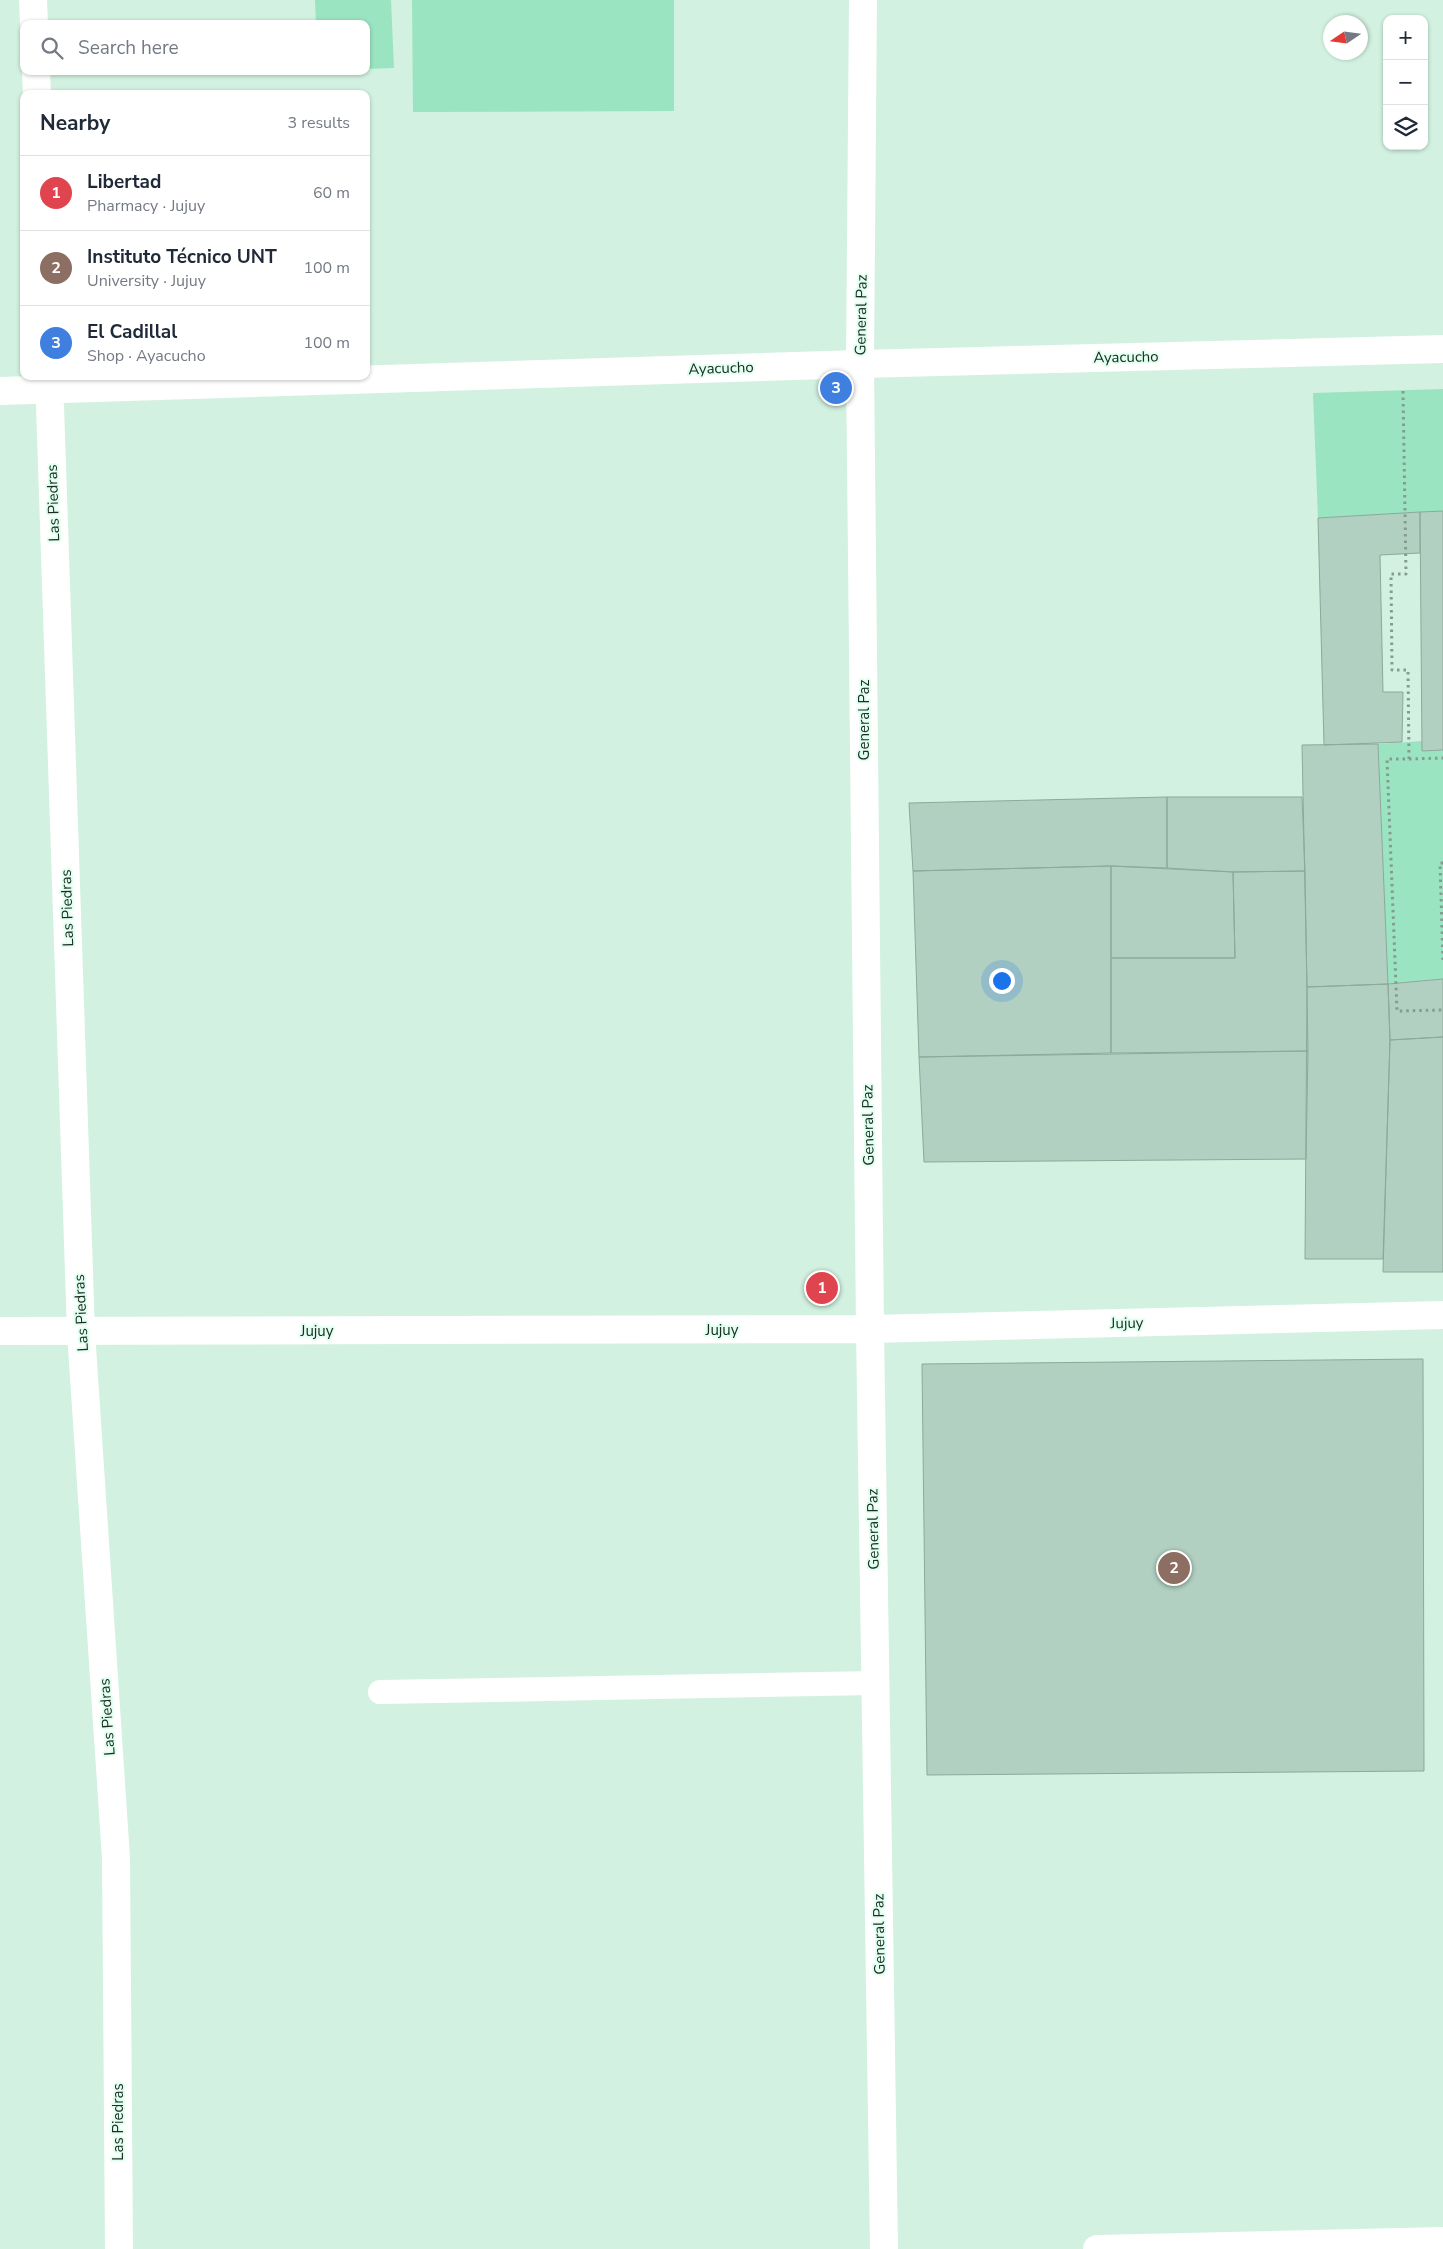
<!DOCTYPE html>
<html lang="en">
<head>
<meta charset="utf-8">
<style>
	body { margin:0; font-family:"Nunito Sans",sans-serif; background:#f6f6f7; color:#1f2937 }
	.controls { position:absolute; right:15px; top:15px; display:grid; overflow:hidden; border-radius:10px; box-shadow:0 1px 4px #0004 }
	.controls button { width:45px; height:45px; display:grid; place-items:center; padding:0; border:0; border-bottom:1px solid #e0e1e3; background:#fff; color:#1f2937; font:25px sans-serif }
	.compass { position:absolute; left:1323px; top:15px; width:45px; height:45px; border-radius:50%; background:#fff; box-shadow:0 1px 4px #0004; rotate:257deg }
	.you { position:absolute; left:1001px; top:980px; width:18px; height:18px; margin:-12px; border:4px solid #fff; border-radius:50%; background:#1a73e8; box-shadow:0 0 0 8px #1a73e833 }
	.badge { display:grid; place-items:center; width:32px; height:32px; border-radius:50%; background:#111827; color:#fff; font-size:16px; font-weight:700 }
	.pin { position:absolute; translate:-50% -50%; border:2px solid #fff; box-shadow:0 1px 5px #0006 }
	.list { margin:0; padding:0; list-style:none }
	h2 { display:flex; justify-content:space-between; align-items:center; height:65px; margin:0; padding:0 20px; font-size:21px }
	h2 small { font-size:16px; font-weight:400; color:#747a83 }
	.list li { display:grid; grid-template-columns:32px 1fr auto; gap:15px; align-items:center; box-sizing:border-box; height:75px; padding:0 20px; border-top:1px solid #e0e1e3 }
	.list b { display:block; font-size:19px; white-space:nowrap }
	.list p { margin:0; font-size:16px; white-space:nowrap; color:#747a83 }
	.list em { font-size:16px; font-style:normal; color:#747a83 }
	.icon { flex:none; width:28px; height:28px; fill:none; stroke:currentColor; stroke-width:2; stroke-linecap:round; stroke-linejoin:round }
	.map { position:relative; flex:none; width:1443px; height:2249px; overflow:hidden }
	.search { position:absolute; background:#fff; box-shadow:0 1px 4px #0004; left:20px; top:20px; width:350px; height:55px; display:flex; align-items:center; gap:12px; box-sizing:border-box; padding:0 18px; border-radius:10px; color:#747a83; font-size:19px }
	.panel { position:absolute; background:#fff; box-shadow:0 1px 4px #0004; left:20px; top:90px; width:350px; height:290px; border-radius:10px }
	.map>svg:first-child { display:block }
	.green { fill:#9ae4c2 }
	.building { fill:#b1d0c1; stroke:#8ca99a }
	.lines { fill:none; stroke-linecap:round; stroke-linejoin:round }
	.path { stroke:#859b90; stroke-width:3; stroke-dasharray:2.5 4; stroke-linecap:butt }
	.service { stroke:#fff; stroke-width:24 }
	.minor { stroke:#fff; stroke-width:28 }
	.tertiary { stroke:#fff; stroke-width:28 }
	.labels { text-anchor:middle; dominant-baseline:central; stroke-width:4; stroke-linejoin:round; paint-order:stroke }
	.street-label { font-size:15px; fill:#202b26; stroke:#dfffef }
</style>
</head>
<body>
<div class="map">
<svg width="1443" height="2249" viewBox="0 0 1443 2249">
	<rect width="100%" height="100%" fill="#d2f1e1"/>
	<path class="green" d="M315 0H391L394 68 366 69V24H316Z
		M412 0H674V111L413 112Z
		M1443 389V513L1318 518 1313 393Z
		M1422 741V751L1443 750V979L1388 984 1378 744Z"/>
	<path class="building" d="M1443 511V750L1422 751 1420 512Z
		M1420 512V553L1380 555 1383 692H1403L1402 742 1324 745 1318 518Z
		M1378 744 1388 984 1307 987 1302 745Z
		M1167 797H1302L1305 871 1233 872 1167 868Z
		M1167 797V868L1111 866 913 871 909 803Z
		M1111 866V1053L919 1057 913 871Z
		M1111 866 1233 872 1235 958H1111Z
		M1305 871 1308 1051 1111 1053V958H1235L1233 872Z
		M1443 979V1037L1390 1040 1388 984Z
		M1388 984 1390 1040 1383 1259H1305L1307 987Z
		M1443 1037V1272H1383L1390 1040Z
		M1308 1051 1306 1159 924 1162 919 1057Z
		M1423 1359 1424 1771 927 1775 922 1364Z"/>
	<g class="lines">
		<path class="path" d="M1403 391 1406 574H1391L1392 670H1408L1409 759H1387L1397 1011 1443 1010
			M1409 759 1443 758
			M1443 863H1440L1443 961"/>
		<path class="service" d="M380 1692 875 1683"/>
		<path class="minor" d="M33 0 34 24
			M36 71 37 94
			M49 376 81 1332 116 1858 119 2249
			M0 391 860 364 1443 349
			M1097 2249 1443 2241"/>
		<path class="tertiary" d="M863 0 860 364 870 1329 884 2249
			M0 1331 870 1329 1443 1315"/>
	</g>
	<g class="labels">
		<g class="street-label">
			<text transform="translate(861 315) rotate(-89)">General Paz</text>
			<text transform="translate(1126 357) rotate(-1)">Ayacucho</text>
			<text transform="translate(721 368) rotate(-2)">Ayacucho</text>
			<text transform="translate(53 503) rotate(-92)">Las Piedras</text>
			<text transform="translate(864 720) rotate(-90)">General Paz</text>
			<text transform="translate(67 908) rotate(-92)">Las Piedras</text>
			<text transform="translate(868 1125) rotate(-91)">General Paz</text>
			<text transform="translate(81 1313) rotate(-93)">Las Piedras</text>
			<text transform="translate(1127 1323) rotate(-1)">Jujuy</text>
			<text x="722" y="1330">Jujuy</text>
			<text x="317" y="1331">Jujuy</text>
			<text transform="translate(873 1529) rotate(-91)">General Paz</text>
			<text transform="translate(107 1717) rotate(-94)">Las Piedras</text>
			<text transform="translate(879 1934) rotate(-91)">General Paz</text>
			<text transform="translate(118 2122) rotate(-90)">Las Piedras</text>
		</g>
	</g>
</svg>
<div class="controls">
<button>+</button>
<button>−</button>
<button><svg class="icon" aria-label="layers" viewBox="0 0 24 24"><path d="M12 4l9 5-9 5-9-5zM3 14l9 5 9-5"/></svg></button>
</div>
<svg class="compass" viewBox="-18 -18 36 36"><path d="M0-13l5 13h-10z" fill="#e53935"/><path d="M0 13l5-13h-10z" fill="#747a83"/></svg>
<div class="you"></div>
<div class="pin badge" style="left:822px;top:1288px;background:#e0444e">1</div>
<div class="pin badge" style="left:1174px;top:1568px;background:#8d6e63">2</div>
<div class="pin badge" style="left:836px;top:388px;background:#3f7fe0">3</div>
<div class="search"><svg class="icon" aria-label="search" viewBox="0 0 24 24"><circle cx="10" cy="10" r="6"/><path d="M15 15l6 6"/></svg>Search here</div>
<section class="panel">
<h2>Nearby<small>3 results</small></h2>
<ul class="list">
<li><span class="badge" style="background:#e0444e">1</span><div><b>Libertad</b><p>Pharmacy · Jujuy</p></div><em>60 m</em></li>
<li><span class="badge" style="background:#8d6e63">2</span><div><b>Instituto Técnico UNT</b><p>University · Jujuy</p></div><em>100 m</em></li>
<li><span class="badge" style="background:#3f7fe0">3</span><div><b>El Cadillal</b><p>Shop · Ayacucho</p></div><em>100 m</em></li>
</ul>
</section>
</div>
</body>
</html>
